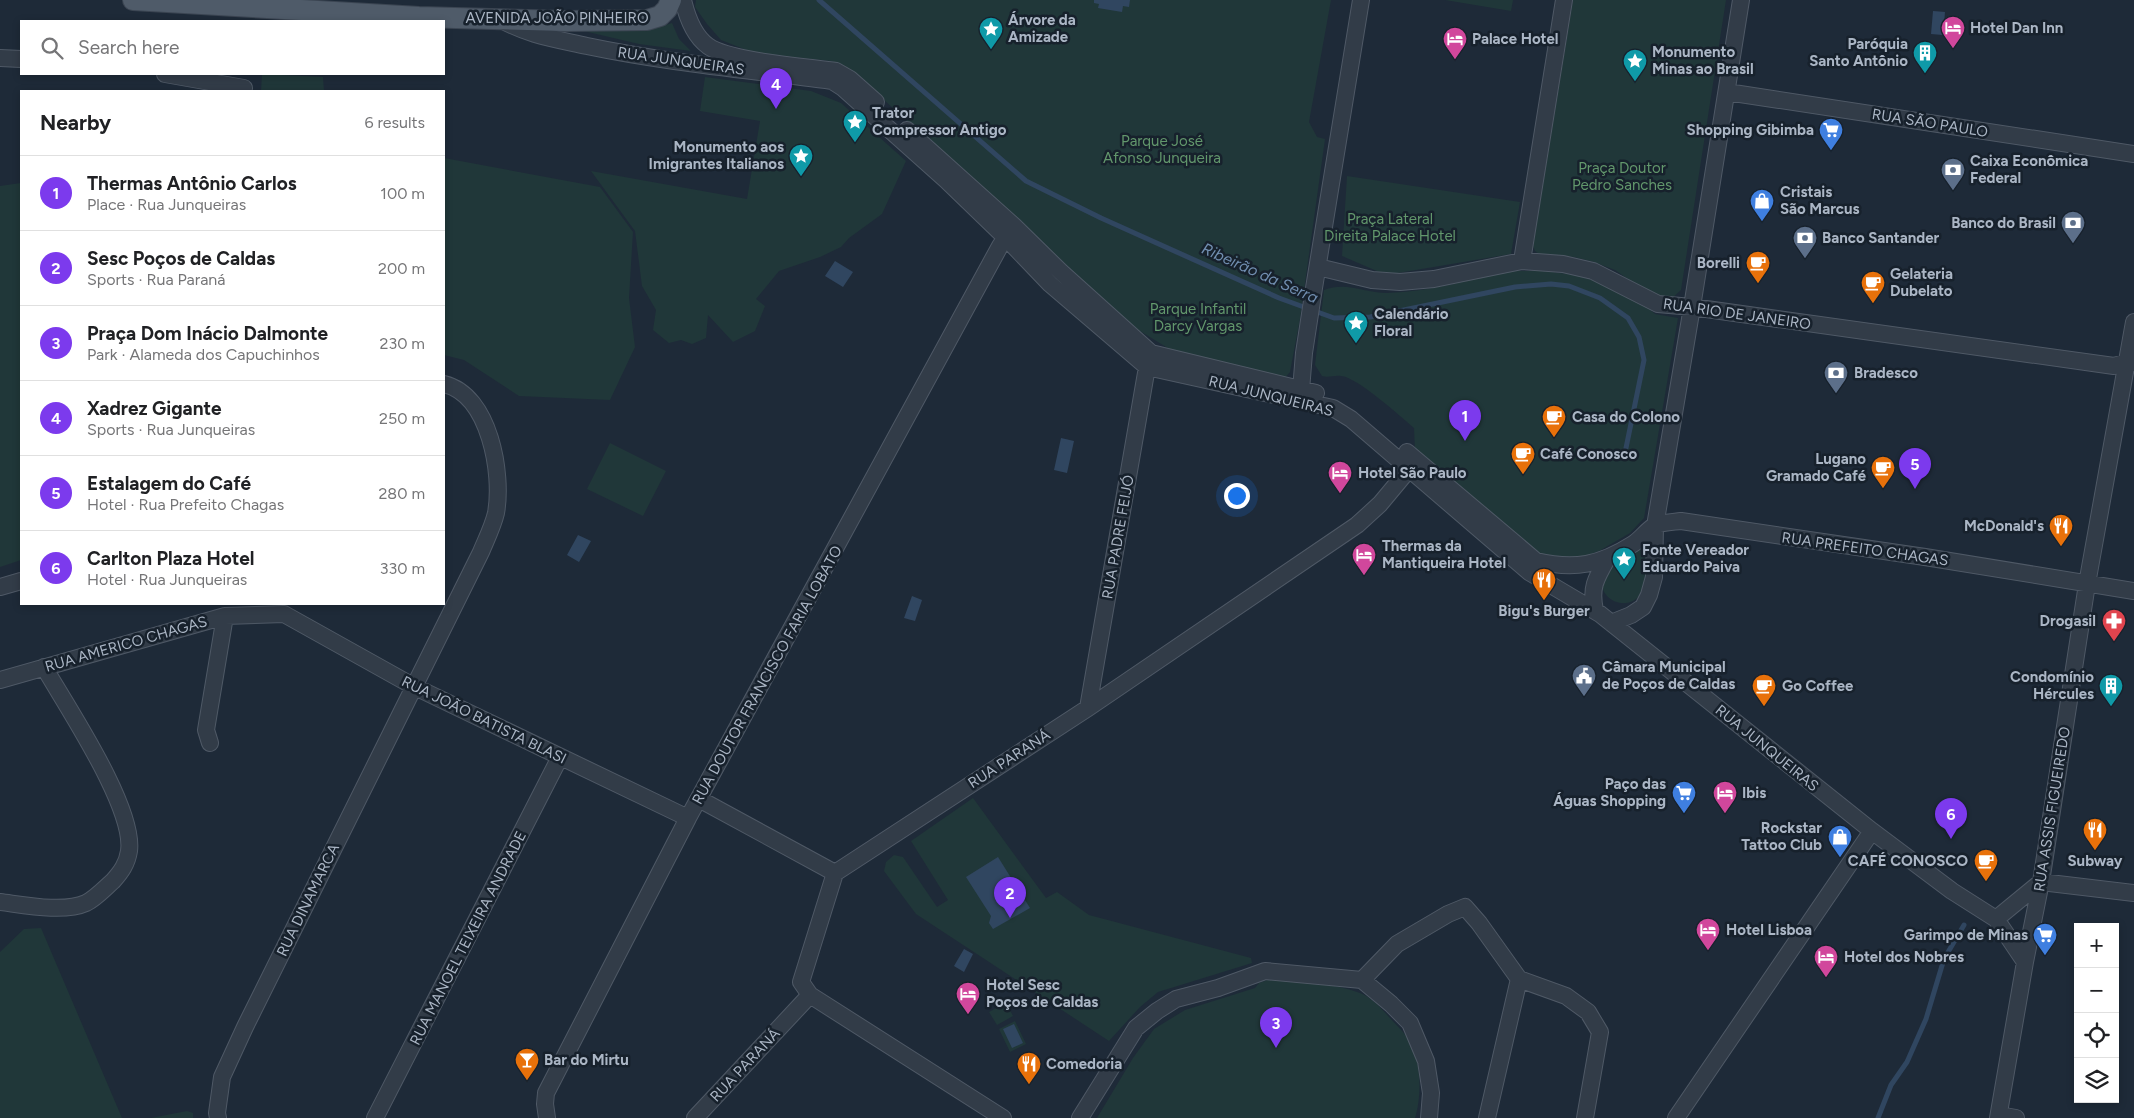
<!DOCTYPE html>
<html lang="en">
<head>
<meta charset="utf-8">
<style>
	body { margin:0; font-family:Figtree,sans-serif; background:#f6f6f6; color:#202124 }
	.controls { position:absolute; right:15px; bottom:15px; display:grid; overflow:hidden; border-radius:0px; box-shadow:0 2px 8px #0003 }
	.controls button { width:45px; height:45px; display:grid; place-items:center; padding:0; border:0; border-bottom:1px solid #e0e0e0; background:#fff; color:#202124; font:25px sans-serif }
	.you { position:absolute; left:1236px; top:495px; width:18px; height:18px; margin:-12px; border:4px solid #fff; border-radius:50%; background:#1a73e8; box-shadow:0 0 0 8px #1a73e833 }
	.badge { display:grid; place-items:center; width:32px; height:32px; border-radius:50%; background:#7c3aed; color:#fff; font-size:16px; font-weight:700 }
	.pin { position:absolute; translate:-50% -41px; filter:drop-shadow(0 1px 2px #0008) }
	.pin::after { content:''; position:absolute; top:26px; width:18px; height:15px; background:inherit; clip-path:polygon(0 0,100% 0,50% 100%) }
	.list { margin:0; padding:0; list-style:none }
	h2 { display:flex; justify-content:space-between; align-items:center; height:65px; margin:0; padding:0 20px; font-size:21px }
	h2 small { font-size:16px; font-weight:400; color:#757577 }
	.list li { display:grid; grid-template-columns:32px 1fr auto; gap:15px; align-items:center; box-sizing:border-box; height:75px; padding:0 20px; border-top:1px solid #e0e0e0 }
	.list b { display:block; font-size:19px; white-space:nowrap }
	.list p { margin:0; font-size:16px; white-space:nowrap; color:#757577 }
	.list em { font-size:16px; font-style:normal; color:#757577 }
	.icon { flex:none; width:28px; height:28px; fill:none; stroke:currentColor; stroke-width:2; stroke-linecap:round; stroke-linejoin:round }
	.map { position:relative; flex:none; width:2134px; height:1118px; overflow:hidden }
	.search { position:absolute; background:#fff; box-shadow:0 2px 8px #0003; left:20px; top:20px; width:425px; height:55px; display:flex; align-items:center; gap:12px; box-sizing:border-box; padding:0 18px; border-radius:0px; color:#757577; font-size:19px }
	.panel { position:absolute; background:#fff; box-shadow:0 2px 8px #0003; left:20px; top:90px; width:425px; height:515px; border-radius:0px }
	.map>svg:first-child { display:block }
	.green { fill:#203739 }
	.water { fill:#304660 }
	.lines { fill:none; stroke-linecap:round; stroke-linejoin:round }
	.stream { stroke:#304660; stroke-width:5 }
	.minor-casing { stroke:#4f5966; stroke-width:18 }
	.major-casing { stroke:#3b4552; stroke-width:22 }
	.minor { stroke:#323c48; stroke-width:16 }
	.major { stroke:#4f5b69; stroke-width:20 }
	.labels { text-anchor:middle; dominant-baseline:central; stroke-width:5; stroke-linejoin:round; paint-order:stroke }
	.street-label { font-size:15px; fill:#abb6c5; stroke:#17212c }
	.poi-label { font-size:15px; font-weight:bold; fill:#abb6c5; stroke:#17212c; text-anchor:start }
	.park-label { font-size:15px; fill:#62976c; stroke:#17212c }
	.water-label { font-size:16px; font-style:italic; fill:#718eb0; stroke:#17212c }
</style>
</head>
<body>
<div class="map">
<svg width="2134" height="1118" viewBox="0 0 2134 1118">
	<rect width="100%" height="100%" fill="#1e2a38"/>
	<path class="green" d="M696 0H1331L1309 122 1317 137 1325 139 1300 319 1290 372 1283 380 1181 356 1135 328 850 69 831 61 754 53 721 40 707 24 695 7Z
		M1445 0H1513L1511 11Z
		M1573 0H1726L1681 290 1670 300 1651 295 1615 270 1594 262 1574 257 1539 254 1535 251 1533 246Z
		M672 23 679 39 691 51 639 44 558 25C594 27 636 35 672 23Z
		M262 74 323 77 324 91H261Z
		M705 77 811 91 841 103 906 161 882 214 849 238 841 247 820 257 779 271 756 299 765 306 755 331 733 342 708 315 706 338 692 344 681 340 669 343 653 330 656 310 642 286 635 231 591 171 747 199 760 121 700 111Z
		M444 158 600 187 633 232 629 298 635 347 610 400 519 396 464 360 444 355Z
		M1347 176 1520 202 1511 254 1386 275 1342 256Z
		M21 183V560L0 567V186Z
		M1512 271H1546L1587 277 1646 306 1655 314 1678 318 1644 518 1630 533 1599 551 1579 559 1540 555 1415 451 1414 428C1400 416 1357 377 1341 376 1334 375 1329 378 1322 376L1315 365 1324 290C1346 281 1365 293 1387 293 1429 292 1471 279 1512 271Z
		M610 443 666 471 643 516 587 489Z
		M1646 547C1646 561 1649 584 1639 596 1624 614 1590 595 1607 572 1616 559 1633 553 1646 547Z
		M973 798 1046 898 1057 892 1089 915 1251 958 1252 963 1158 992 1140 1007 1109 1041 916 914 884 871 886 862 894 855 903 857 937 907 948 900 911 841Z
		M41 928 122 1118H0V952L24 929Z
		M1270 979C1299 980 1332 983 1360 993 1372 998 1381 1008 1389 1017 1395 1024 1402 1030 1407 1037 1422 1057 1422 1096 1415 1118H1097L1133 1058 1154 1029 1185 1010 1255 988 1259 983Z
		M1006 1003 1013 1016 997 1025 989 1012Z
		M1015 1021 1026 1044 1010 1052 999 1029Z
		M187 1111 193 1113V1118H151Z"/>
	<path class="water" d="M1094 0H1130L1129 7 1123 6 1122 12 1098 8 1099 4 1094 3Z
		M1933 11 1945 12 1943 35 1931 34Z
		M835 261 853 272 843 287 825 276Z
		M1061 438 1074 441 1067 473 1054 470Z
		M578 535 591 541 579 562 567 555Z
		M912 596 922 600 915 621 904 618Z
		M998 857 1030 908 993 929 989 923 991 916 966 877Z
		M964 949 973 954 964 972 954 966Z
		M1014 1024 1023 1043 1012 1048 1003 1029Z"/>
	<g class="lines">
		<path class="stream" d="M819 0 1026 181 1101 218 1279 298 1334 318 1370 317 1515 287 1551 284 1569 286 1600 298 1628 318 1639 337 1644 360 1626 448
			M1878 1118 1891 1085 1907 1062 1926 1019 1944 959 1964 925"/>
		<defs>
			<path id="minor" d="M683 0C687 17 694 36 708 46 728 61 808 67 836 71L850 79 876 102
				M500 19C527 35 556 39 587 46 668 63 750 70 832 81L843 88 946 180 1005 237 1050 284 1147 367 1333 408 1351 419 1529 572 1600 614 1872 831 1952 891 1996 919 2025 962
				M0 58 21 59
				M165 74 244 88
				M1727 92 2134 154
				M907 130 1014 226 1061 272 1151 353 1316 393
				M1522 261 1564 0
				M1318 267 1372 280 1400 282 1434 279 1522 261 1563 264 1593 271 1658 304 1692 307 2114 366 2127 362 2134 363
				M1301 390 1304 353 1314 288 1361 0
				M1407 452 1536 561C1575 570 1600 565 1633 544 1641 539 1646 531 1654 526 1661 522 1673 522 1681 521L1925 557 2134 591
				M0 587 21 581
				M1595 610C1590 588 1596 578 1607 559
				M284 614 413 686 688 818
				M1611 623 1631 615 1643 607 1649 595 1654 577 1655 526 1692 307 1741 0
				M0 680 225 616 284 614
				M1088 708 1147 367
				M210 743 206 730 225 616
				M699 799 835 873
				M2041 882 2134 893
				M0 902C24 905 64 913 86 903 96 898 105 888 113 881 121 872 127 864 129 851 135 808 67 707 44 667
				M1996 919 2041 882
				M1362 980 1397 944 1448 914 1465 907 1479 923 1519 979 1566 996 1588 1012 1600 1032 1585 1118
				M1999 1115 2016 1118
				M218 1118 217 1113 222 1077 245 1027 481 552C486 540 493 526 496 513 503 474 490 395 444 384
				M375 1118 560 757
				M547 1118 545 1104 546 1093 688 818 1000 246 1011 230
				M695 1118 810 995
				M1003 1118 810 995 801 982 835 873 1088 708 1357 525 1380 504 1415 462
				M1080 1118 1136 1028 1157 1011 1176 999 1218 988 1265 971 1362 980 1391 1004 1410 1023 1426 1061 1431 1093 1429 1118
				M1487 1118 1519 979
				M1676 1118 1872 831
				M1998 1118 2025 962 2041 882 2087 584 2134 322"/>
			<path id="major" d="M133 0 419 17 566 21 647 20 660 16 667 9 671 0"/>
		</defs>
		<use href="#minor" class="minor-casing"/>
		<use href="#major" class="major-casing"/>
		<use href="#minor" class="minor"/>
		<use href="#major" class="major"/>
	</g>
	<defs>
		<symbol id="hotel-pin" viewBox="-11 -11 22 30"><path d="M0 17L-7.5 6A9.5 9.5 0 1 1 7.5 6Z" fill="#d1479c" stroke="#17212c"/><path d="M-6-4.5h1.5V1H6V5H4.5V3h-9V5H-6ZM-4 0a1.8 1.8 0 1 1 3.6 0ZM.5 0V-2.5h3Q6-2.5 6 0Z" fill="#fff"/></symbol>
		<symbol id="sight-pin" viewBox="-11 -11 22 30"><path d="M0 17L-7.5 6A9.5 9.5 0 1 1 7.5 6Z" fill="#0f9aa8" stroke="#17212c"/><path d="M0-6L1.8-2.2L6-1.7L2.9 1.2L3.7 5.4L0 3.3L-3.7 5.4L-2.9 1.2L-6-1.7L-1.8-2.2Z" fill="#fff"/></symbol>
		<symbol id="building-pin" viewBox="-11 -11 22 30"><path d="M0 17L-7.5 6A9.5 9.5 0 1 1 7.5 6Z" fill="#0f9aa8" stroke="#17212c"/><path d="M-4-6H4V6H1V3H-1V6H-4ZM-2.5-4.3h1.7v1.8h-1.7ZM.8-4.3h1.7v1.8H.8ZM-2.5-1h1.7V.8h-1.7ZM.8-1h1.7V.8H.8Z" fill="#fff"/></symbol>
		<symbol id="supermarket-pin" viewBox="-11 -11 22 30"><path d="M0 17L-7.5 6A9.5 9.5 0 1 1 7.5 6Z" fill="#3f7fe0" stroke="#17212c"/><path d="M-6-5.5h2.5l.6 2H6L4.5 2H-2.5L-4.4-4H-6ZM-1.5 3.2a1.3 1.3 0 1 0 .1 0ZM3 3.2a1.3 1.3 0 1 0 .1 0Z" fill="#fff"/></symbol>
		<symbol id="bank-pin" viewBox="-11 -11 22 30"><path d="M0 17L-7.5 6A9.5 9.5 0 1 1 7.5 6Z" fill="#5c6f8a" stroke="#17212c"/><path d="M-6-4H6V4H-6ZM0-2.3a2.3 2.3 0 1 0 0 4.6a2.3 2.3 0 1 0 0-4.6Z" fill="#fff"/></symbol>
		<symbol id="shop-pin" viewBox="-11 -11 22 30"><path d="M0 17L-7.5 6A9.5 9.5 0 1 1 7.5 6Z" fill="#3f7fe0" stroke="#17212c"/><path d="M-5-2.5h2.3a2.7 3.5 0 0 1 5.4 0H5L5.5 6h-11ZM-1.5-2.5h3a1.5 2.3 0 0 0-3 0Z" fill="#fff"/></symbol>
		<symbol id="cafe-pin" viewBox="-11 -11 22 30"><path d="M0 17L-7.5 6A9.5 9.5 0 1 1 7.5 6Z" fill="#e8710a" stroke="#17212c"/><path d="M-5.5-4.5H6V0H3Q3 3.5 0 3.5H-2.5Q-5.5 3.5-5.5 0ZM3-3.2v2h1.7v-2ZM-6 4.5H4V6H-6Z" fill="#fff"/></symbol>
		<symbol id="restaurant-pin" viewBox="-11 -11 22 30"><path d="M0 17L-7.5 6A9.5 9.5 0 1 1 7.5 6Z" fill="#e8710a" stroke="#17212c"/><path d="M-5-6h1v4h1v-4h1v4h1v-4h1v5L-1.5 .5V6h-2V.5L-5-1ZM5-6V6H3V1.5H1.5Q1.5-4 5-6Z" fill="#fff"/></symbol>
		<symbol id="pharmacy-pin" viewBox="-11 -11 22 30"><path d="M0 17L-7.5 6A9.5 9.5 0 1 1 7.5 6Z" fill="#e0444e" stroke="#17212c"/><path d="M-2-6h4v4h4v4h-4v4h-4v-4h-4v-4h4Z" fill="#fff"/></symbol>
		<symbol id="civic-pin" viewBox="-11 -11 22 30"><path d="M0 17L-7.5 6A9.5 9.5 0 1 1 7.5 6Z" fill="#5c6f8a" stroke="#17212c"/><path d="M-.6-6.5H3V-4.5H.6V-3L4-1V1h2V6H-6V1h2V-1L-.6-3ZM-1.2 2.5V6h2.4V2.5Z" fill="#fff"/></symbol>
		<symbol id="bar-pin" viewBox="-11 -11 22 30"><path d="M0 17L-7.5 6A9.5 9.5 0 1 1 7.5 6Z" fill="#e8710a" stroke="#17212c"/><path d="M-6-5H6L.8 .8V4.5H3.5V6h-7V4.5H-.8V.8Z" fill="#fff"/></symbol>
	</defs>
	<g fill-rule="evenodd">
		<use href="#hotel-pin" x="1939" y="14" width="28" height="38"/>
		<use href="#sight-pin" x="977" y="15" width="28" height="38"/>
		<use href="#hotel-pin" x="1441" y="25" width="28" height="38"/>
		<use href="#building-pin" x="1911" y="39" width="28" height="38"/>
		<use href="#sight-pin" x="1621" y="47" width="28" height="38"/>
		<use href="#sight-pin" x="841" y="108" width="28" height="38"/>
		<use href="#supermarket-pin" x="1817" y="116" width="28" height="38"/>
		<use href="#sight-pin" x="787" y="142" width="28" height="38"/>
		<use href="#bank-pin" x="1939" y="156" width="28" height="38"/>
		<use href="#shop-pin" x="1748" y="187" width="28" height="38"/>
		<use href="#bank-pin" x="2059" y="209" width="28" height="38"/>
		<use href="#bank-pin" x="1791" y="224" width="28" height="38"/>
		<use href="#cafe-pin" x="1744" y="249" width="28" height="38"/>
		<use href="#cafe-pin" x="1859" y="269" width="28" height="38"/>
		<use href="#sight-pin" x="1342" y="309" width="28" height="38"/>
		<use href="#bank-pin" x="1822" y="359" width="28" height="38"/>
		<use href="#cafe-pin" x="1540" y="403" width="28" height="38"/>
		<use href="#cafe-pin" x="1509" y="440" width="28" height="38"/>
		<use href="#cafe-pin" x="1869" y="454" width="28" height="38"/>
		<use href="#hotel-pin" x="1326" y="459" width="28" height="38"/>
		<use href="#restaurant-pin" x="2047" y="512" width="28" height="38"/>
		<use href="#hotel-pin" x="1350" y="541" width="28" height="38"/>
		<use href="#sight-pin" x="1610" y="545" width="28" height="38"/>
		<use href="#restaurant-pin" x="1530" y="566" width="28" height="38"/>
		<use href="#pharmacy-pin" x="2100" y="607" width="28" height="38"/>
		<use href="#civic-pin" x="1570" y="662" width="28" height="38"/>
		<use href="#cafe-pin" x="1750" y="672" width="28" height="38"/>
		<use href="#building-pin" x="2097" y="672" width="28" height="38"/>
		<use href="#supermarket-pin" x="1670" y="779" width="28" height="38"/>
		<use href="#hotel-pin" x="1711" y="779" width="28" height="38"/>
		<use href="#restaurant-pin" x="2081" y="816" width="28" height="38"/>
		<use href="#shop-pin" x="1826" y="823" width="28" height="38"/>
		<use href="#cafe-pin" x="1972" y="847" width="28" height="38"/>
		<use href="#hotel-pin" x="1694" y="916" width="28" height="38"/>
		<use href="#supermarket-pin" x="2031" y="921" width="28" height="38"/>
		<use href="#hotel-pin" x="1812" y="943" width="28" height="38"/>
		<use href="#hotel-pin" x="954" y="980" width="28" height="38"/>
		<use href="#bar-pin" x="513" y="1046" width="28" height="38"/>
		<use href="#restaurant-pin" x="1015" y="1050" width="28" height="38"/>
	</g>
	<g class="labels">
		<g class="street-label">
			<text x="557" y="18">AVENIDA JOÃO PINHEIRO</text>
			<text transform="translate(681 61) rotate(8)">RUA JUNQUEIRAS</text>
			<text transform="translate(1930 123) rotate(9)">RUA SÃO PAULO</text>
			<text transform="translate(1737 314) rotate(8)">RUA RIO DE JANEIRO</text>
			<text transform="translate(1271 396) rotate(14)">RUA JUNQUEIRAS</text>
			<text transform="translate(1118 537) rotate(-80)">RUA PADRE FEIJÓ</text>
			<text transform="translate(1865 549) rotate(8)">RUA PREFEITO CHAGAS</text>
			<text transform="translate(126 644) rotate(-16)">RUA AMERICO CHAGAS</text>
			<text transform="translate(767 675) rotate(-61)">RUA DOUTOR FRANCISCO FARIA LOBATO</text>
			<text transform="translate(484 720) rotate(26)">RUA JOÃO BATISTA BLASI</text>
			<text transform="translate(1767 748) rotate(39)">RUA JUNQUEIRAS</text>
			<text transform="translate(1009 759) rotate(-33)">RUA PARANÁ</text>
			<text transform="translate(2052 809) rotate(-81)">RUA ASSIS FIGUEIREDO</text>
			<text transform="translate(308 900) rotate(-64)">RUA DINAMARCA</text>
			<text transform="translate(468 938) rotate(-63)">RUA MANOEL TEIXEIRA ANDRADE</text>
			<text transform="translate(745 1065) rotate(-47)">RUA PARANÁ</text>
		</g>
		<g class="poi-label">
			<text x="1008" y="20">Árvore da<tspan x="1008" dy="17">Amizade</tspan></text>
			<text x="1970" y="28">Hotel Dan Inn</text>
			<text x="1472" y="39">Palace Hotel</text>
			<text x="1908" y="44" text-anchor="end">Paróquia<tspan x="1908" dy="17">Santo Antônio</tspan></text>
			<text x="1652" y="52">Monumento<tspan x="1652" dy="17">Minas ao Brasil</tspan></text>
			<text x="872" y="113">Trator<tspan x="872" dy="17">Compressor Antigo</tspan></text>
			<text x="1814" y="130" text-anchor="end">Shopping Gibimba</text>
			<text x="784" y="147" text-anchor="end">Monumento aos<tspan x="784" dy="17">Imigrantes Italianos</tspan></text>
			<text x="1970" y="161">Caixa Econômica<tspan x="1970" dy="17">Federal</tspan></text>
			<text x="1780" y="192">Cristais<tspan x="1780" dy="17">São Marcus</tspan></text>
			<text x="2056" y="223" text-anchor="end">Banco do Brasil</text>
			<text x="1822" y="238">Banco Santander</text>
			<text x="1740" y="263" text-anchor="end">Borelli</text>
			<text x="1890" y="274">Gelateria<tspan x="1890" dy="17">Dubelato</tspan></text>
			<text x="1374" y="314">Calendário<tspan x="1374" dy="17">Floral</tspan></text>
			<text x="1854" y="373">Bradesco</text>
			<text x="1572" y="417">Casa do Colono</text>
			<text x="1540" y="454">Café Conosco</text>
			<text x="1866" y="459" text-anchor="end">Lugano<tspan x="1866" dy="17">Gramado Café</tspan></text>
			<text x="1358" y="473">Hotel São Paulo</text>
			<text x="2044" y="526" text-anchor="end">McDonald's</text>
			<text x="1382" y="546">Thermas da<tspan x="1382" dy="17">Mantiqueira Hotel</tspan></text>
			<text x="1642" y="550">Fonte Vereador<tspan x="1642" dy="17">Eduardo Paiva</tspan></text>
			<text x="1544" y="611" text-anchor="middle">Bigu's Burger</text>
			<text x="2096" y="621" text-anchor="end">Drogasil</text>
			<text x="1602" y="667">Câmara Municipal<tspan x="1602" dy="17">de Poços de Caldas</tspan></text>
			<text x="2094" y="677" text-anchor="end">Condomínio<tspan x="2094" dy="17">Hércules</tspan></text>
			<text x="1782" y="686">Go Coffee</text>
			<text x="1666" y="784" text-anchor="end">Paço das<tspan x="1666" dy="17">Águas Shopping</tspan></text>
			<text x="1742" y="793">Ibis</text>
			<text x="1822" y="828" text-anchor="end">Rockstar<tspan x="1822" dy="17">Tattoo Club</tspan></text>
			<text x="1968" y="861" text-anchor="end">CAFÉ CONOSCO</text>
			<text x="2095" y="861" text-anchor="middle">Subway</text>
			<text x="1726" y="930">Hotel Lisboa</text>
			<text x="2028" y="935" text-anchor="end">Garimpo de Minas</text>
			<text x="1844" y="957">Hotel dos Nobres</text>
			<text x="986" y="985">Hotel Sesc<tspan x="986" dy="17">Poços de Caldas</tspan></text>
			<text x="544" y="1060">Bar do Mirtu</text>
			<text x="1046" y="1064">Comedoria</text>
		</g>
		<g class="park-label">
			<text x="1162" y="141">Parque José<tspan x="1162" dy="17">Afonso Junqueira</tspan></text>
			<text x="1622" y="168">Praça Doutor<tspan x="1622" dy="17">Pedro Sanches</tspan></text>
			<text x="1390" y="219">Praça Lateral<tspan x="1390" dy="17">Direita Palace Hotel</tspan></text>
			<text x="1198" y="309">Parque Infantil<tspan x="1198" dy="17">Darcy Vargas</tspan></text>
		</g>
		<g class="water-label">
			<text transform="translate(1260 273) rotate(24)">Ribeirão da Serra</text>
		</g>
	</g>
</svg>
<div class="controls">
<button>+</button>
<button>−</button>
<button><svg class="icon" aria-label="locate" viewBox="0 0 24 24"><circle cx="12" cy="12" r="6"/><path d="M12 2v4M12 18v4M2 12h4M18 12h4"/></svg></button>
<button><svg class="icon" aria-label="layers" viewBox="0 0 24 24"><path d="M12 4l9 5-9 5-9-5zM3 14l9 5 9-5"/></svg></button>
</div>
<div class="you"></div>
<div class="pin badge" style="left:1465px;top:441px">1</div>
<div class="pin badge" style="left:1010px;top:918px">2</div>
<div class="pin badge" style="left:1276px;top:1048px">3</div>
<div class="pin badge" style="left:776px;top:109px">4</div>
<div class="pin badge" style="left:1915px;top:489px">5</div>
<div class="pin badge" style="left:1951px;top:839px">6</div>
<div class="search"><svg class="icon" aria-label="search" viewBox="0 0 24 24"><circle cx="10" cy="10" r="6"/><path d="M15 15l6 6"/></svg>Search here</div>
<section class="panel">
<h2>Nearby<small>6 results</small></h2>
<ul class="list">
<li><span class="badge">1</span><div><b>Thermas Antônio Carlos</b><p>Place · Rua Junqueiras</p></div><em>100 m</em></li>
<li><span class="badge">2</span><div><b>Sesc Poços de Caldas</b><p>Sports · Rua Paraná</p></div><em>200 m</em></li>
<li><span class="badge">3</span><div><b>Praça Dom Inácio Dalmonte</b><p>Park · Alameda dos Capuchinhos</p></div><em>230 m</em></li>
<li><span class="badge">4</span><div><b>Xadrez Gigante</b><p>Sports · Rua Junqueiras</p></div><em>250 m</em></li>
<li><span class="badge">5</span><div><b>Estalagem do Café</b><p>Hotel · Rua Prefeito Chagas</p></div><em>280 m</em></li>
<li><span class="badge">6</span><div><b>Carlton Plaza Hotel</b><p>Hotel · Rua Junqueiras</p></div><em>330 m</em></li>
</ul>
</section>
</div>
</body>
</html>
